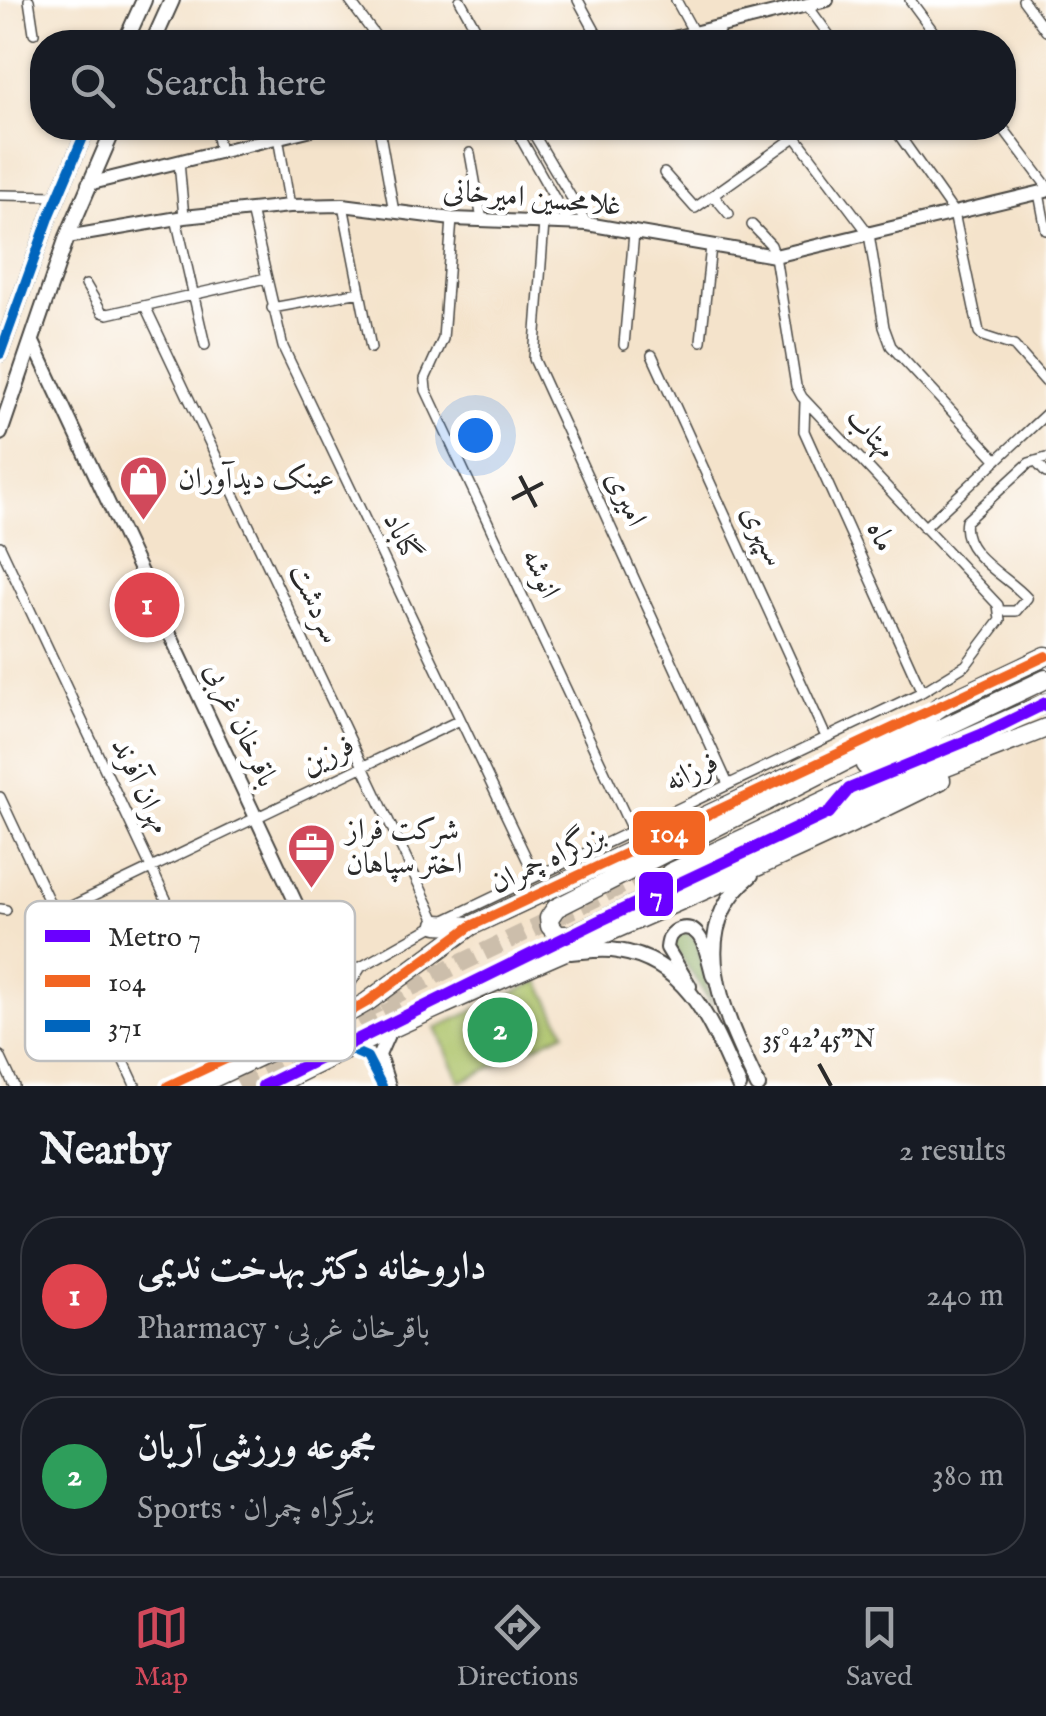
<!DOCTYPE html>
<html lang="en">
<head>
<meta charset="utf-8">
<style>
	body { margin:0; font-family:"IM FELL English",Amiri,serif; background:#242831; color:#f1f3f6 }
	.you { position:absolute; left:475px; top:435px; width:35px; height:35px; margin:-25px; border:8px solid #fff; border-radius:50%; background:#1a73e8; box-shadow:0 0 0 15px #1a73e833 }
	.badge { display:grid; place-items:center; width:65px; height:65px; border-radius:50%; background:#d1495b; color:#fff; font-size:32px; font-weight:700 }
	.pin { position:absolute; translate:-50% -50%; border:5px solid #fff; box-shadow:0 2px 10px #0006 }
	.list { margin:0; padding:0; list-style:none }
	h2 { display:flex; justify-content:space-between; align-items:center; height:130px; margin:0; padding:0 40px; font-size:42px }
	h2 small { font-size:32px; font-weight:400; color:#9ea1a6 }
	.list li { display:grid; grid-template-columns:65px 1fr auto; gap:30px; align-items:center; box-sizing:border-box; height:160px; margin:0 20px 20px; padding:0 20px; border:2px solid #363941; border-radius:40px }
	.list b { display:block; font-size:38px; white-space:nowrap }
	.list p { margin:0; font-size:32px; white-space:nowrap; color:#9ea1a6 }
	.list em { font-size:32px; font-style:normal; color:#9ea1a6 }
	.icon { flex:none; width:55px; height:55px; fill:none; stroke:currentColor; stroke-width:2; stroke-linecap:round; stroke-linejoin:round }
	.map { position:relative; flex:none; width:1046px; height:1086px; overflow:hidden }
	.search { position:absolute; background:#171b24; box-shadow:0 2px 8px #0004; left:30px; right:30px; top:30px; height:110px; display:flex; align-items:center; gap:25px; box-sizing:border-box; padding:0 35px; border-radius:40px; color:#9ea1a6; font-size:38px }
	.sheet { height:490px; background:#171b24 }
	nav { display:flex; justify-content:space-around; align-items:center; box-sizing:border-box; height:140px; border-top:2px solid #363941; background:#171b24; font-size:28px; color:#9ea1a6 }
	nav a { display:grid; justify-items:center; gap:5px }
	nav .on { color:#d1495b }
	.map>svg:first-child { display:block }
	.green { fill:#acc267; stroke:#6c7649; stroke-width:2.5 }
	.forest { fill:#89a85c; stroke:#5a6a44; stroke-width:2.5 }
	.lines { fill:none; stroke-linecap:round; stroke-linejoin:round }
	.highway-tunnel { stroke:#ccbeab; stroke-width:18; stroke-dasharray:18 9; stroke-linecap:butt }
	.street-casing { stroke:#494743; stroke-width:12 }
	.secondary-casing { stroke:#494743; stroke-width:16 }
	.primary-casing { stroke:#494743; stroke-width:18 }
	.highway-casing { stroke:#494743; stroke-width:21 }
	.street { stroke:#fff; stroke-width:9 }
	.secondary { stroke:#fff; stroke-width:12 }
	.primary { stroke:#fff; stroke-width:14 }
	.highway { stroke:#fff; stroke-width:18 }
	.bus-1-casing { stroke:#fff; stroke-width:18 }
	.bus-2-casing { stroke:#fff; stroke-width:18 }
	.bus-1 { stroke:#f26522; stroke-width:10 }
	.bus-2 { stroke:#0065bd; stroke-width:10 }
	.metro-1-casing { stroke:#fff; stroke-width:20 }
	.metro-1 { stroke:#6a00ff; stroke-width:12 }
	.ticks { fill:none; stroke:#2b2b2b; stroke-width:4 }
	.labels { text-anchor:middle; dominant-baseline:central; stroke-width:9; stroke-linejoin:round; paint-order:stroke }
	.street-label { font-size:30px; fill:#2b2b2b; stroke:#fff }
	.poi-label { font-size:30px; fill:#2b2b2b; stroke:#fff; text-anchor:start }
	.key { fill:#fff; stroke:#bfbfbf; stroke-width:2.5 }
	.key-label { font-size:28px; fill:#2b2b2b }
	.ticks-label { font-size:25px; text-anchor:middle; fill:#2b2b2b; stroke:#fff; stroke-width:9; stroke-linejoin:round; paint-order:stroke }
	.line-badge { stroke:#fff; stroke-width:4 }
	.badge-label { font-size:28px; text-anchor:middle; font-weight:bold; fill:#fff }
</style>
</head>
<body>
<div class="map">
<svg width="1046" height="1086" viewBox="0 0 1046 1086">
	<rect width="100%" height="100%" fill="#fff"/>
	<filter id="ink" filterUnits="userSpaceOnUse"><feTurbulence type="fractalNoise" baseFrequency=".01" numOctaves="2"/><feDisplacementMap in="SourceGraphic" scale="20" xChannelSelector="R" yChannelSelector="G"/><feConvolveMatrix kernelMatrix="1 2 1 2 8 2 1 2 1" color-interpolation-filters="sRGB"/></filter>
	<filter id="wash" filterUnits="userSpaceOnUse"><feTurbulence type="fractalNoise" baseFrequency=".0048" numOctaves="4" result="noise"/><feDisplacementMap in="SourceGraphic" scale="40" xChannelSelector="R" yChannelSelector="G"/><feGaussianBlur stdDeviation="2.25" result="paint"/><feColorMatrix in="noise" values="0 0 0 0 0 0 0 0 0 0 0 0 0 0 0 0 0 1.4 0 .05"/><feComposite in="paint" operator="in"/></filter>
	<g filter="url(#wash)">
		<rect width="100%" height="100%" fill="#f4e3cb"/>
		<path class="green" d="M539 981 565 1032 460 1082 436 1028Z"/>
		<path class="forest" d="M684 930 697 941 712 1005 671 942Z"/>
	</g>
	<g filter="url(#ink)">
		<g class="lines">
			<path class="highway-tunnel" d="M362 1011 668 863
				M239 1086 404 1004"/>
			<defs>
				<path id="street" d="M29 0 34 33
					M349 0 380 42
					M460 0 483 42
					M578 0 601 42
					M676 0 694 33
					M910 0 941 42
					M1023 0 1046 31
					M807 5 834 42
					M714 28 724 42
					M215 128 220 151
					M379 128 394 212
					M515 128 569 224
					M530 128 587 224
					M789 128 869 234 884 327 891 346 997 460
					M894 128 954 213 979 332 983 336 1014 346 1046 382
					M1003 128 1046 185
					M278 137 290 206
					M470 153 482 220
					M179 162 184 217
					M664 173 695 208 795 137
					M1039 193 1046 230
					M0 195 58 196
					M713 195 729 214
					M343 205 371 348
					M251 210 283 347 535 876
					M176 218 205 345
					M452 219 443 339 425 379 426 390 632 830
					M544 223 534 359 728 784
					M86 285 102 312 108 314 266 278
					M145 306 437 923
					M272 308 360 292
					M701 341 711 246
					M624 345 634 233
					M652 355 826 737
					M805 402 804 431 922 692
					M1035 461 1046 473
					M924 528 1046 414
					M0 546 235 1046
					M1001 611H1016L1027 598C1009 577 959 554 966 521L1029 463 1046 458
					M0 797 135 1085
					M0 909 6 910
					M55 914 460 720
					M325 961 341 969 361 967 437 924 922 692 966 665 1000 620 998 605 802 397 796 386 775 256 771 245 752 225
					M341 998 361 967
					M0 1056 14 1086"/>
				<path id="secondary" d="M657 42 827 0
					M88 184 316 128
					M67 237 184 217 290 206 343 205 452 219 587 224 775 256 1046 191
					M32 340 341 999 332 1022
					M690 986 667 948C668 939 670 932 680 929 704 922 708 962 713 977
					M349 1049 367 1057 379 1078
					M389 1086 379 1055 390 1030"/>
				<path id="primary" d="M125 42 144 0
					M153 42 172 0
					M0 354 50 215 87 128
					M0 433 67 237 114 128
					M751 875C681 932 727 1020 758 1086
					M571 952C586 951 603 948 618 951 691 962 713 1029 739 1086"/>
				<path id="highway" d="M948 702 905 731 556 908 549 918 550 926 558 935H571L716 866 900 785 1046 728
					M938 707 1046 656
					M865 765 1046 679
					M670 873 849 789 1046 703
					M437 924 471 926
					M196 1086 332 1022 367 1002 471 926 797 773
					M272 1086C491 976 722 890 941 780"/>
			</defs>
			<use href="#street" class="street-casing"/>
			<use href="#secondary" class="secondary-casing"/>
			<use href="#primary" class="primary-casing"/>
			<use href="#highway" class="highway-casing"/>
			<use href="#street" class="street"/>
			<use href="#secondary" class="secondary"/>
			<use href="#primary" class="primary"/>
			<use href="#highway" class="highway"/>
			<defs>
				<path id="bus-1" d="M168 1086 230 1057 262 1055 332 1022 367 1002 471 926 1046 656"/>
				<path id="bus-2" d="M0 354 50 215 87 128
					M272 1086 346 1048 367 1057 382 1086"/>
			</defs>
			<use href="#bus-1" class="bus-1-casing"/>
			<use href="#bus-2" class="bus-2-casing"/>
			<use href="#bus-1" class="bus-1"/>
			<use href="#bus-2" class="bus-2"/>
			<defs>
				<path id="metro-1" d="M263 1086 601 920 829 813 849 789 983 734 1046 703"/>
			</defs>
			<use href="#metro-1" class="metro-1-casing"/>
			<use href="#metro-1" class="metro-1"/>
		</g>
	</g>
	<path class="ticks" d="M520 476 536 507M512 499 543 483M819 1064 831 1086"/>
	<defs>
		<symbol id="shop-pin" viewBox="-11 -11 22 30"><path d="M0 17L-7.5 6A9.5 9.5 0 1 1 7.5 6Z" fill="#d1495b" stroke="#fff"/><path d="M-5-2.5h2.3a2.7 3.5 0 0 1 5.4 0H5L5.5 6h-11ZM-1.5-2.5h3a1.5 2.3 0 0 0-3 0Z" fill="#fff"/></symbol>
		<symbol id="office-pin" viewBox="-11 -11 22 30"><path d="M0 17L-7.5 6A9.5 9.5 0 1 1 7.5 6Z" fill="#d1495b" stroke="#fff"/><path d="M-6-3h4V-5.5h4V-3h4V5H-6ZM-1-4.5V-3h2v-1.5ZM-6 0V1H6V0Z" fill="#fff"/></symbol>
	</defs>
	<g fill-rule="evenodd">
		<use href="#shop-pin" x="116" y="452" width="55" height="75"/>
		<use href="#office-pin" x="284" y="820" width="55" height="75"/>
	</g>
	<g class="labels">
		<g class="street-label">
			<text transform="translate(532 199) rotate(5)">غلامحسین امیرخانی</text>
			<text transform="translate(870 434) rotate(47)">مهتاب</text>
			<text transform="translate(625 499) rotate(65)">امیری</text>
			<text transform="translate(762 536) rotate(65)">سپهری</text>
			<text transform="translate(401 537) rotate(65)">گناباد</text>
			<text transform="translate(880 537) rotate(66)">ماه</text>
			<text transform="translate(540 574) rotate(65)">انوشه</text>
			<text transform="translate(314 604) rotate(65)">سردشت</text>
			<text transform="translate(240 725) rotate(65)">باقرخان غربی</text>
			<text transform="translate(328 756) rotate(-26)">فرزین</text>
			<text transform="translate(692 773) rotate(-25)">فرزانه</text>
			<text transform="translate(140 786) rotate(65)">مهران آفرند</text>
			<text transform="translate(548 860) rotate(-25)">بزرگراه چمران</text>
		</g>
		<g class="poi-label">
			<text x="178" y="480">عینک دیدآوران</text>
			<text x="346" y="831">شرکت فراز<tspan x="346" dy="34">اختر سپاهان</tspan></text>
		</g>
	</g>
	<rect x="25" y="901" width="330" height="160" rx="15" class="key"/>
	<rect x="45" y="930" width="45" height="12" fill="#6a00ff"/>
	<rect x="45" y="975" width="45" height="12" fill="#f26522"/>
	<rect x="45" y="1020" width="45" height="12" fill="#0065bd"/>
	<g class="key-label">
		<text x="108" y="946">Metro 7</text>
		<text x="108" y="991">104</text>
		<text x="108" y="1036">371</text>
	</g>
	<g class="ticks-label">
		<text x="819" y="1047">35°42'45"N</text>
	</g>
	<g class="line-badge">
		<rect x="631" y="809" width="76" height="48" rx="10" fill="#f26522"/>
		<rect x="637" y="870" width="38" height="48" rx="10" fill="#6a00ff"/>
	</g>
	<g class="badge-label">
		<text x="669" y="842">104</text>
		<text x="656" y="904">7</text>
	</g>
</svg>
<div class="you"></div>
<div class="pin badge" style="left:147px;top:605px;background:#e0444e">1</div>
<div class="pin badge" style="left:500px;top:1030px;background:#2e9e5b">2</div>
<div class="search"><svg class="icon" aria-label="search" viewBox="0 0 24 24"><circle cx="10" cy="10" r="6"/><path d="M15 15l6 6"/></svg>Search here</div>
</div>
<section class="sheet">
<h2>Nearby<small>2 results</small></h2>
<ul class="list">
<li><span class="badge" style="background:#e0444e">1</span><div><b>داروخانه دکتر بهدخت ندیمی</b><p>Pharmacy · باقرخان غربی</p></div><em>240 m</em></li>
<li><span class="badge" style="background:#2e9e5b">2</span><div><b>مجموعه ورزشی آریان</b><p>Sports · بزرگراه چمران</p></div><em>380 m</em></li>
</ul>
</section>
<nav>
<a class="on"><svg class="icon" aria-label="map" viewBox="0 0 24 24"><path d="M3 6l6-2 6 2 6-2v14l-6 2-6-2-6 2zM9 4v14M15 6v14"/></svg>Map</a>
<a><svg class="icon" aria-label="directions" viewBox="0 0 24 24"><path d="M12 3l9 9-9 9-9-9zM9 14v-3h6M13 9l2 2-2 2"/></svg>Directions</a>
<a><svg class="icon" aria-label="saved" viewBox="0 0 24 24"><path d="M7 4h10v16l-5-4-5 4z"/></svg>Saved</a>
</nav>
</body>
</html>
